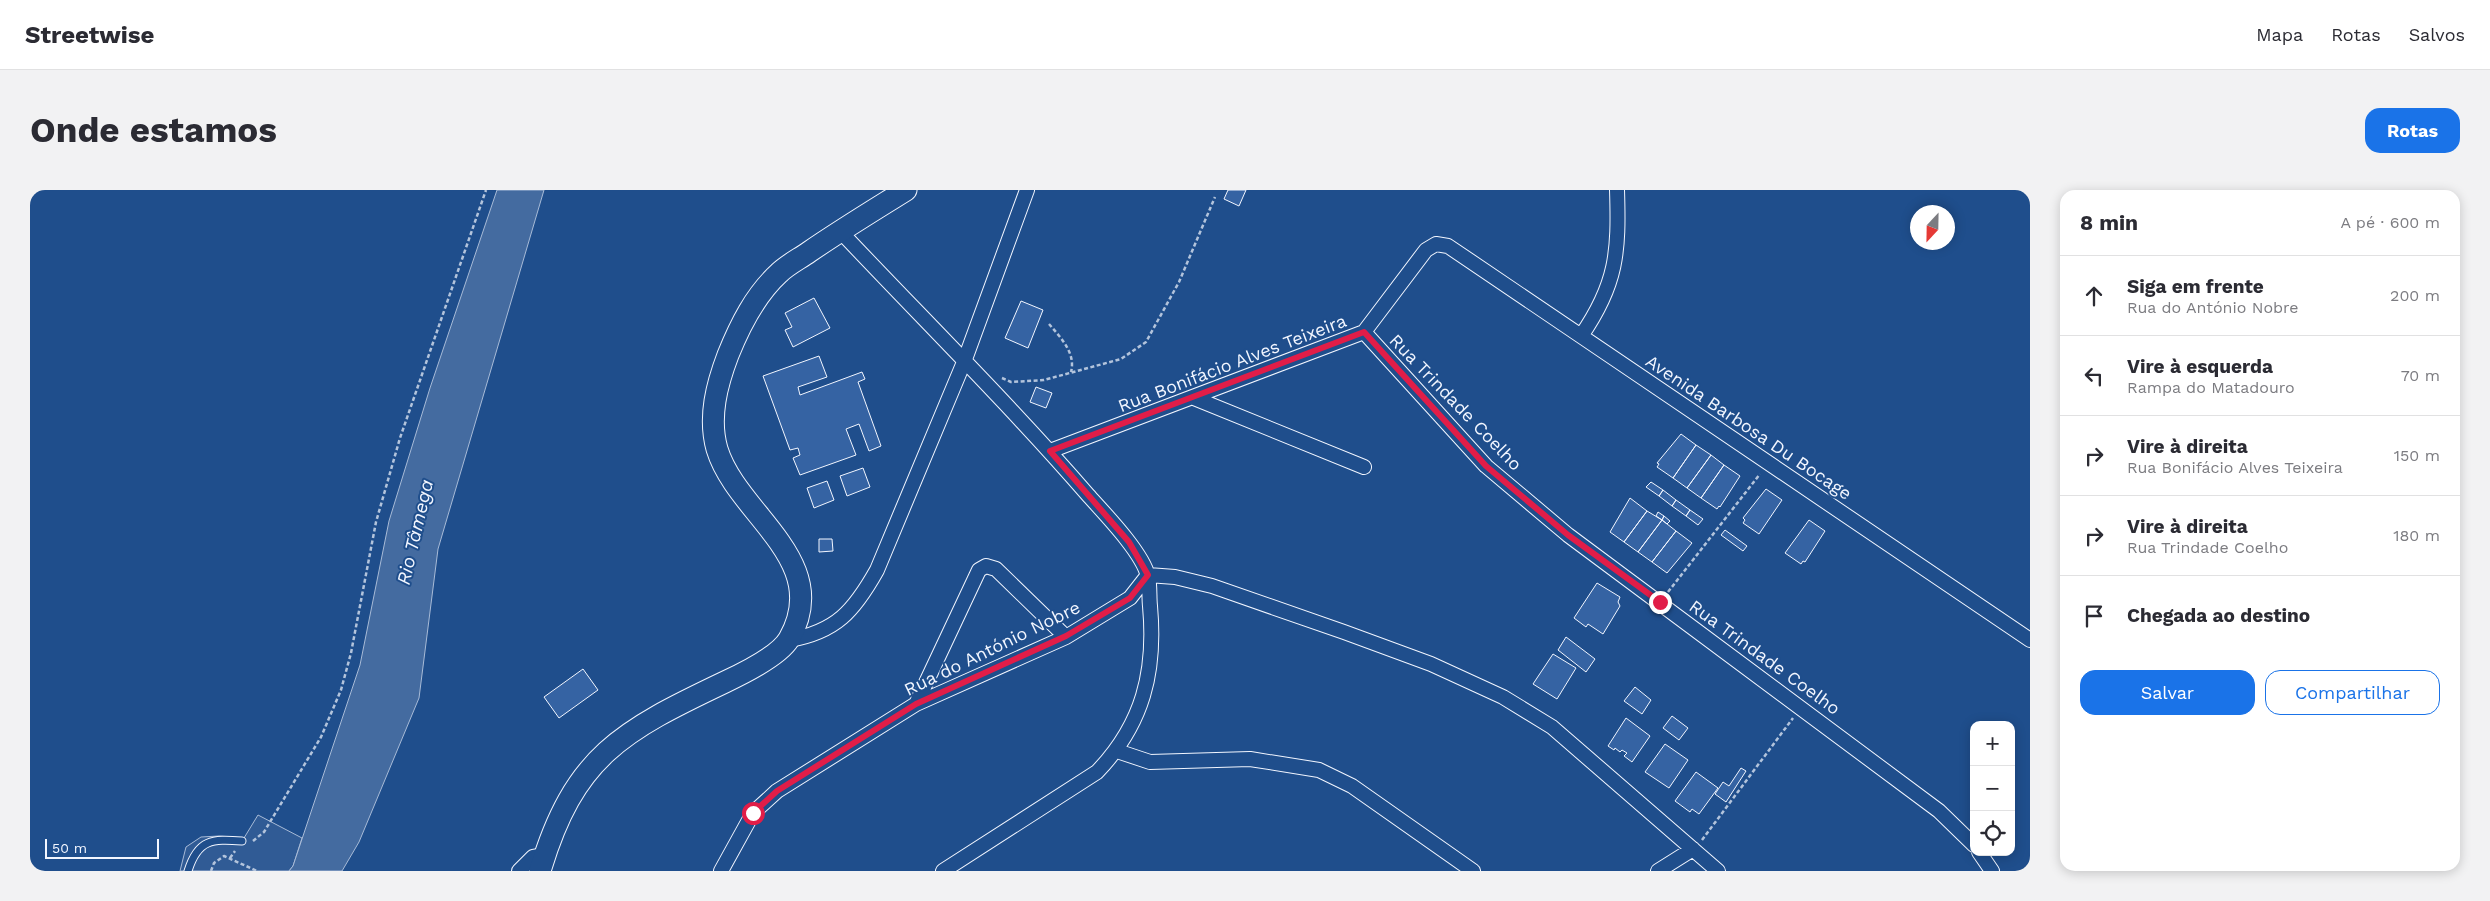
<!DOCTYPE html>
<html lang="pt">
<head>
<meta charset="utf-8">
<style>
	body { margin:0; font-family:"Work Sans",sans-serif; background:#f2f2f3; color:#2b2b33 }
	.controls { position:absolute; right:15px; bottom:15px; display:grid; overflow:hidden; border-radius:10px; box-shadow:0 2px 12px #0003 }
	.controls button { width:45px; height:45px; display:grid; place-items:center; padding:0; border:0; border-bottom:1px solid #e1e1e2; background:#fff; color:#2b2b33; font:25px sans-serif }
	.compass { position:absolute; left:1880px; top:15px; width:45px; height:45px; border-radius:50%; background:#fff; box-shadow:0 2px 12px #0003; rotate:202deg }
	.scale { position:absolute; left:15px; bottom:12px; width:114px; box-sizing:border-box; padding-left:5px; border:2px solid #f2f6ff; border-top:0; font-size:14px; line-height:18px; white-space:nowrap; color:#f2f6ff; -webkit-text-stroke:4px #1f4e8c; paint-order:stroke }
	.stop { position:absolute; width:15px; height:15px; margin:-11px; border:4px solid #e11d48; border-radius:50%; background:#fff }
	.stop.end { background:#e11d48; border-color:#fff; box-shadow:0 1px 5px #0008 }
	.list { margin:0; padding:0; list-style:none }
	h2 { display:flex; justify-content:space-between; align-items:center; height:65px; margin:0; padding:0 20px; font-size:21px }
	h2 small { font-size:16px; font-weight:400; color:#7c7c81 }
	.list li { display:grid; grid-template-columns:32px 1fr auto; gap:15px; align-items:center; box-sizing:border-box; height:80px; padding:0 20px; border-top:1px solid #e1e1e2 }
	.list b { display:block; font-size:19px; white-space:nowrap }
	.list p { margin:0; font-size:16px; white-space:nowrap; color:#7c7c81 }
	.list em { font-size:16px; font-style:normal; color:#7c7c81 }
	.actions { display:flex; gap:10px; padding:15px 20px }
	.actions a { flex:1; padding:11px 0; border:1px solid #1a73e8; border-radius:15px; text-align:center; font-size:18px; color:#1a73e8 }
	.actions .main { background:#1a73e8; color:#fff }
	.icon { flex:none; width:28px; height:28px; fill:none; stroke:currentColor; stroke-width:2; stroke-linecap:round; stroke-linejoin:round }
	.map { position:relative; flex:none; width:2000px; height:681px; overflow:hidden; border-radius:15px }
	header { display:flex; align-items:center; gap:30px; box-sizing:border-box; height:70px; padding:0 25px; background:#fff; border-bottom:1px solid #e1e1e2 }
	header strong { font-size:24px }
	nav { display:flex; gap:28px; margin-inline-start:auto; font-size:18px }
	.intro { display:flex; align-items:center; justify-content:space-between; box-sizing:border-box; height:120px; padding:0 30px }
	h1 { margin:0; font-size:35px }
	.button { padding:12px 22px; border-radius:15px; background:#1a73e8; color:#fff; font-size:18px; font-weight:700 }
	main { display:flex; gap:30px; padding:0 30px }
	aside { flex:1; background:#fff; border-radius:15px; box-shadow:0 2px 12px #0003 }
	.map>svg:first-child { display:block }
	.built { fill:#305b95; stroke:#a8bbd7 }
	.water { fill:#446ba0; stroke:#a8bbd7 }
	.building { fill:#3563a3; stroke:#f2f6ff }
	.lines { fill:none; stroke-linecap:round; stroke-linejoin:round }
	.service-casing { stroke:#f2f6ff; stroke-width:9 }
	.minor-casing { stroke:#f2f6ff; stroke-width:16 }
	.primary-casing { stroke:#f2f6ff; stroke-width:23 }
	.path { stroke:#b3c4dc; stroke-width:2.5; stroke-dasharray:4 2.5; stroke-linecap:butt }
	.service { stroke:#1f4e8c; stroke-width:7 }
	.minor { stroke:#1f4e8c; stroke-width:14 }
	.primary { stroke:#1f4e8c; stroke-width:21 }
	.route { stroke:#e11d48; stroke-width:6 }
	.labels { text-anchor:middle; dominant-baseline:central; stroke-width:4; stroke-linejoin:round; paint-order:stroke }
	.street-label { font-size:18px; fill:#f2f6ff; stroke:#1f4e8c }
	.water-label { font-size:19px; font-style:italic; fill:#f2f6ff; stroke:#1f4e8c }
</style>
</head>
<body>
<header>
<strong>Streetwise</strong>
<nav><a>Mapa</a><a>Rotas</a><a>Salvos</a></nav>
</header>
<div class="intro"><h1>Onde estamos</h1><a class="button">Rotas</a></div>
<main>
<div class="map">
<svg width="2000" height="681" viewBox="0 0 2000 681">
	<rect width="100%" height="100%" fill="#1f4e8c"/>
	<path class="built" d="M228 625 272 648 263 676 259 681H150L156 657 171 647 189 646 214 648Z"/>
	<path class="water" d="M467 0H514L408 359 389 508 329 652 312 681H259L263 676 330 475 359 331 400 198Z"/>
	<path class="building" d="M1198 0H1216L1209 16 1194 9Z
		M784 108 800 138 763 157 755 140 762 137 755 123Z
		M991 111 1013 120 998 158 975 148Z
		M789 166 797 187 768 197 770 205 832 182 835 189 828 192 851 256 839 261 829 234 816 239 826 265 770 285 763 268 770 265 768 258 760 260 733 186Z
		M1006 197 1022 203 1016 218 1000 212Z
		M1651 244 1666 255 1643 288 1627 277 1629 274 1627 273Z
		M1666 255 1681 265 1657 298 1643 288Z
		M1681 265 1694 275 1671 308 1657 298Z
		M1694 275 1710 286 1690 317 1689 316 1687 319 1671 308Z
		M833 278 840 297 817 306 810 286Z
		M797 291 804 310 784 318 777 298Z
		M1621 292 1633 300 1629 306 1616 297Z
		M1736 299 1752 310 1729 344 1713 333 1715 330 1713 328Z
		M1633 300 1646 310 1642 316 1629 306Z
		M1600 308 1617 321 1594 352 1580 342Z
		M1646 310 1660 320 1656 326 1642 316Z
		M1660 320 1673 329 1668 335 1656 326Z
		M1617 321 1632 330 1608 362 1594 352Z
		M1628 322 1634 326 1632 330 1626 326Z
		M1634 326 1640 331 1637 334 1632 330Z
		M1632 330 1646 341 1622 372 1608 362Z
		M1779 330 1795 341 1775 372 1773 371 1771 374 1755 363Z
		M1695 340 1717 356 1713 361 1691 345Z
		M1646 341 1662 353 1637 383 1622 372Z
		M789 349H802L803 361 789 362Z
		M1567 393 1590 407 1588 412 1590 416 1573 444 1558 434 1556 437 1544 428Z
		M1536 447 1565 469 1556 482 1528 460Z
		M1523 464 1546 478 1527 509 1503 494Z
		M553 479 568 500 529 528 514 507Z
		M1605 497 1621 510 1612 524 1594 511Z
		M1642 526 1658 538 1649 550 1633 538Z
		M1596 528 1620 546 1602 572 1594 566 1597 563 1592 560 1590 562 1585 558 1584 560 1578 556Z
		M1635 554 1658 570 1639 598 1615 582Z
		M1711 578 1716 581 1696 612 1685 604 1693 592 1699 596Z
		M1666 582 1688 598 1669 624 1662 619 1660 622 1645 611Z"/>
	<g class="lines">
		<defs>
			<path id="service" d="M158 681C168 649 182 649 212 651"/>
			<path id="minor" d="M810 41C893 129 979 214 1058 305 1075 324 1112 362 1118 386 1120 396 1119 407 1120 416 1126 482 1113 534 1067 582L913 681
				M1334 142 1456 276 1538 345 1909 621 1944 655
				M1551 146C1587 94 1589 62 1587 0
				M1164 208 1334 277
				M1020 261 1334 142 1396 60 1406 54 1418 56 2000 450
				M759 450C806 442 824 421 847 380L934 172 997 0
				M886 514 949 380 956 376 966 379 1036 447
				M1087 561 1120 572 1220 569 1289 580 1322 596 1443 681
				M1949 662 1962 681
				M489 681 503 667 515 665
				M691 681 723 623 747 601 886 514 1036 447 1100 408 1118 385 1145 387 1182 396 1314 442 1401 474 1473 507 1522 537 1688 681
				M1628 681 1663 659"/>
			<path id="primary" d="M510 681C544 566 592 541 695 492 712 484 749 466 759 449 804 370 707 325 687 259 678 227 687 194 698 165 710 135 725 105 749 83 757 75 769 69 779 62 811 40 844 20 876 0"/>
		</defs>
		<use href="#service" class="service-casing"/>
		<use href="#minor" class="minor-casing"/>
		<use href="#primary" class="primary-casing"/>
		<path class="path" d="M1019 134C1031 148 1046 163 1041 182
			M972 188 981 192 1014 190 1091 169 1116 152 1149 92 1185 7
			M1638 402 1730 284
			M1672 650 1763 528
			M223 651 234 642 291 547 311 500 321 463 346 332 370 248 456 0
			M200 668 205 661
			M181 681 184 673 194 666 227 681"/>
		<use href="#service" class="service"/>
		<use href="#minor" class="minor"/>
		<use href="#primary" class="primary"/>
	</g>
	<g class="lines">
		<path class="route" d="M723 623 747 601 886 514 1036 446 1100 408 1118 385 1099 352 1020 261 1334 142 1456 276 1538 345 1630 412"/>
	</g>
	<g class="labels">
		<g class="street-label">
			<text transform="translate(1202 173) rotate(-21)">Rua Bonifácio Alves Teixeira</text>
			<text transform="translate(1426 212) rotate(46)">Rua Trindade Coelho</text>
			<text transform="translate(1719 237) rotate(34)">Avenida Barbosa Du Bocage</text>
			<text transform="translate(962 458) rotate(-26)">Rua do António Nobre</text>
			<text transform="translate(1735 467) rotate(36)">Rua Trindade Coelho</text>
		</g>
		<g class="water-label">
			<text transform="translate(385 342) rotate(-77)">Rio Tâmega</text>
		</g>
	</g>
</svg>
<div class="controls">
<button>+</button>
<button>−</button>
<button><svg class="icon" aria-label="locate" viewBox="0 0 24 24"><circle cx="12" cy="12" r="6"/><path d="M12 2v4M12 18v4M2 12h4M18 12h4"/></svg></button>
</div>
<svg class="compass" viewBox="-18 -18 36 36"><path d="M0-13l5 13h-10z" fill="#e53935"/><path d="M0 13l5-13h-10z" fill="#7c7c81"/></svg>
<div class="scale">50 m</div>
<div class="stop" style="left:723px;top:623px"></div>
<div class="stop end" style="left:1630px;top:412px"></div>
</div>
<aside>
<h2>8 min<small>A pé · 600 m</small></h2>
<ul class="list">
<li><svg class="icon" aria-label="ahead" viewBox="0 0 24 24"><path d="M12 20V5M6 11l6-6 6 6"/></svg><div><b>Siga em frente</b><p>Rua do António Nobre</p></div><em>200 m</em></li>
<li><svg class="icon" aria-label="left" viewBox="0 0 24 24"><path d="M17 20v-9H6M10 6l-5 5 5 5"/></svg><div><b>Vire à esquerda</b><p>Rampa do Matadouro</p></div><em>70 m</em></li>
<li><svg class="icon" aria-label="right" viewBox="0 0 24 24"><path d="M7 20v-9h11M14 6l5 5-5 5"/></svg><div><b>Vire à direita</b><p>Rua Bonifácio Alves Teixeira</p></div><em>150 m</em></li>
<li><svg class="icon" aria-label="right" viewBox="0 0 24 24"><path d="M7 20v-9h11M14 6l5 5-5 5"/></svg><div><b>Vire à direita</b><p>Rua Trindade Coelho</p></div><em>180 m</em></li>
<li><svg class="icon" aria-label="arrive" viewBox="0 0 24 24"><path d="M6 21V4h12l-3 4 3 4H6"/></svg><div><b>Chegada ao destino</b></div></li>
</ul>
<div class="actions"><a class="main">Salvar</a><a>Compartilhar</a></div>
</aside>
</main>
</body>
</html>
